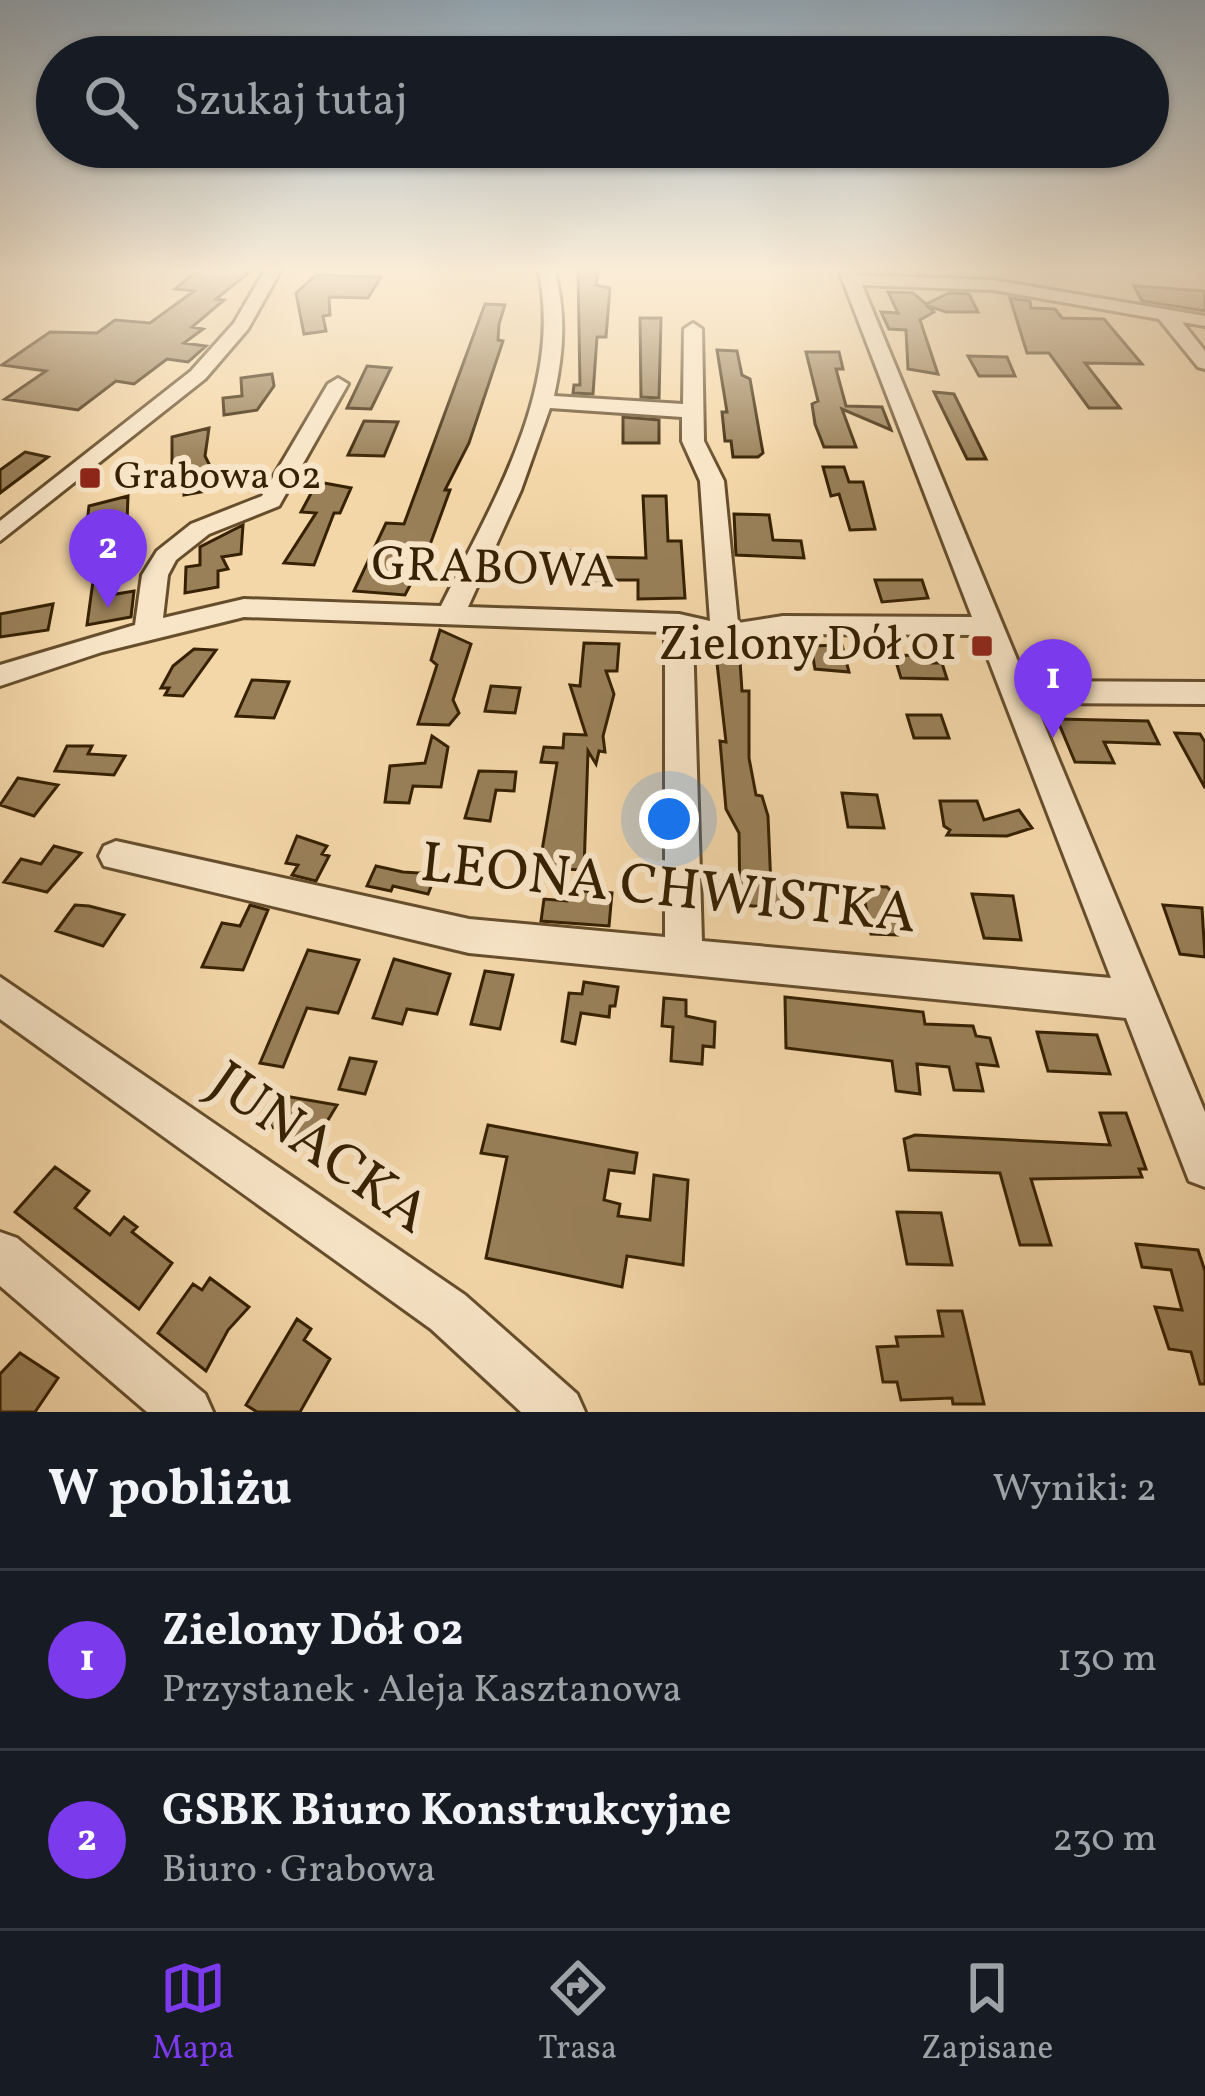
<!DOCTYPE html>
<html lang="pl">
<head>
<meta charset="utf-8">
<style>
	body { margin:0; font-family:Vollkorn,serif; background:#242831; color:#f1f3f6 }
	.you { position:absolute; left:669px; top:819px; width:42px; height:42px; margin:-30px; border:9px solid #fff; border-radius:50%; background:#1a73e8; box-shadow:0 0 0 18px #1a73e833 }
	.badge { display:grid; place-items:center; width:78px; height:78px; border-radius:50%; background:#7c3aed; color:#fff; font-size:39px; font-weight:700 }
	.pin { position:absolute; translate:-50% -99px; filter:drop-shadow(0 3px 6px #0008) }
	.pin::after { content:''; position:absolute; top:63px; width:42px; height:36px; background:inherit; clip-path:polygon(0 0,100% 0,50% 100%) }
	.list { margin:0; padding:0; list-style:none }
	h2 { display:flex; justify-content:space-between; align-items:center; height:156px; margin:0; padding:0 48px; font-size:51px }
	h2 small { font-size:39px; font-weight:400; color:#9ea1a6 }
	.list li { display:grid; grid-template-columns:78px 1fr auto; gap:36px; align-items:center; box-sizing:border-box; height:180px; padding:0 48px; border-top:3px solid #363941 }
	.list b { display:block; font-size:45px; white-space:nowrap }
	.list p { margin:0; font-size:39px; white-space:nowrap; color:#9ea1a6 }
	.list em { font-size:39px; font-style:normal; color:#9ea1a6 }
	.icon { flex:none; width:66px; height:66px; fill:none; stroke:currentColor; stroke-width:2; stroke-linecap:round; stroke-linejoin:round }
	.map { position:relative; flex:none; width:1205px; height:1412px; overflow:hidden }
	.search { position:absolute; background:#171b24; box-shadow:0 3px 9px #0004; left:36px; right:36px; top:36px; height:132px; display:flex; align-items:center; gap:30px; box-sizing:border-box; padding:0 42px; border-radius:66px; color:#9ea1a6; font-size:45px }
	.sheet { height:516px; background:#171b24 }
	nav { display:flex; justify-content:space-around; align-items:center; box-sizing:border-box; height:168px; border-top:3px solid #363941; background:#171b24; font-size:33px; color:#9ea1a6 }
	nav a { display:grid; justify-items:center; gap:6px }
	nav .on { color:#7c3aed }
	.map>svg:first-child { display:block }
	.building { fill:#998059; stroke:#362102; stroke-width:3 }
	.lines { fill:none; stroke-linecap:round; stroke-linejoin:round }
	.minor-casing { stroke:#664e2c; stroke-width:6 }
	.minor { fill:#f8e5c7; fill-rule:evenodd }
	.poi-dot { fill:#8f2418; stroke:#f8e5c7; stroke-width:4.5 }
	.labels { text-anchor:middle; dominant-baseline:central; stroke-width:12; stroke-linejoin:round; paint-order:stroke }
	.far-poi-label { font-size:39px; fill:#362102; stroke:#f8e5c7; text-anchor:start }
	.street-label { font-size:48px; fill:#362102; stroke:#f8e5c7 }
	.poi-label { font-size:48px; fill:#362102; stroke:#f8e5c7; text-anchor:end }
	.near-street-label { font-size:57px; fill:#362102; stroke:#f8e5c7 }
</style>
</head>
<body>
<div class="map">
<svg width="1205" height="1412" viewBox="0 0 1205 1412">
	<rect width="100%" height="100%" fill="#f4d7a9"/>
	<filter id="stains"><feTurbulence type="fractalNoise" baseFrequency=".00167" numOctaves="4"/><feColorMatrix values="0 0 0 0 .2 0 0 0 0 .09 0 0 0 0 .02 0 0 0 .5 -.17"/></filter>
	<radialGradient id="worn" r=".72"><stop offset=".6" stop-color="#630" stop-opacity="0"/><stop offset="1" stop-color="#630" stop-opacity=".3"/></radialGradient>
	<path class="building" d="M200 268H255L216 299 224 300 192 327 203 329 184 343 206 346 188 362 167 359 134 384 116 381 78 410 5 399 46 371 2 365 50 332 97 333 115 320 150 323 194 291 175 289Z
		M578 268 598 273 596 285 610 288 606 337H597L593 394 573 393 574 385H580Z
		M316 275 381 277 368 298 329 297 330 315 323 316 326 331 304 334 296 293Z
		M1134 286 1205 291V311L1142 301Z
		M888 292 913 293 926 304 949 293 969 294 978 312H946L926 305 934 312 920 320 938 374 908 369 906 330 889 329 881 312 898 313Z
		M1010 298 1030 301 1031 308 1055 309 1062 318 1104 319 1142 364 1085 363 1120 408H1089L1049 353H1027Z
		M485 304 505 305 499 324 498 340 503 341 469 443 445 490H450L427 553 405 595 354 591 386 523 404 524Z
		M640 318H661L659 398 641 397Z
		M717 350 737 351 742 375 750 379 763 453 758 457H733L731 441H725L722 412H727Z
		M806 352H839L843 369H836L846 406 882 407 891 430 842 409 856 447H824L815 424 812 404 818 401Z
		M968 356 1007 357 1015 376H979Z
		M367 366 391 368 371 409 347 408Z
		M272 374 274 386 257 410 224 415 223 398 242 396 241 378Z
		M934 392 954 394 986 459H967Z
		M623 417 659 420V443H623Z
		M364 421 398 422 384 456 348 455Z
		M209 428 205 456 212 470 220 469 218 489 184 495V472L172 474V437Z
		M25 452 48 457 0 493V470Z
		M823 467H844L849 482H863L875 529 850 530 839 494 831 496Z
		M324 483 351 488 340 513H334L314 565 284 563 316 513 301 512 315 486Z
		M128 496 127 521 113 524 110 536 85 540 89 506Z
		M643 496H666L668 541H681L685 598 638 599V580H570L572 551 593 557 646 558Z
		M734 514 769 515 773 540 801 541 804 558 736 555Z
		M243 525 241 554 222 557 228 569 218 571V587L185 593 186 567 200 565V547Z
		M94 574 104 596 134 591 131 617 87 625Z
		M875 580H922L928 598 882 602Z
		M53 604 48 630 0 637V614Z
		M440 630 471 644 453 700 459 713 449 725 418 724 437 665 431 660Z
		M584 643 619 644 617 671H606L614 694 603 736 605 752 599 751 596 764 588 751 584 870 539 868 557 763 541 762 544 747 563 748 564 734 586 735 570 685 580 686Z
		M842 645 849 672 815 669 811 646Z
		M715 646H739L742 691H749V758L756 795 762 796 768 816 771 887 779 888 782 908 740 905 739 833 726 809 720 741 726 742Z
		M194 649 216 650 183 696 165 695 169 688H161L173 666Z
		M894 655 930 656 932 663H942L947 679 901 678Z
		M252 680 289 682 274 718 236 716Z
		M491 686 520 688 515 713 485 711Z
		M907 715H941L949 738H914Z
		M1057 719 1148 721 1159 744 1104 742 1114 763 1075 762Z
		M1175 733 1200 734 1205 742V788Z
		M432 736 448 747 441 787 413 786 409 803 385 802 390 766 425 763Z
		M67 746H92L88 754 125 756 114 775 55 771Z
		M479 771 516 772 514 791 496 790 490 821 465 818Z
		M18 778 58 785 34 816 0 805Z
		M842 793 877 795 884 828 848 827Z
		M940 801H977L984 820 1019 810 1032 828 1007 836 947 835 950 830 944 826Z
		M297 836 327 846 322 854 329 856 316 881 292 875 298 865 286 863Z
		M54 846 81 853 47 892 4 882 21 859 41 864Z
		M376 866 403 872 436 874 428 894 393 886 391 891 367 886Z
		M862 886 887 887 892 892 897 918H905L898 935 871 934Z
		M568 890 612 893 609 926 541 921 544 899 567 901Z
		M972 894 1013 896 1021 940 984 938Z
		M75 905 89 906 124 915 103 946 56 931Z
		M250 905 268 910 243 970 202 967 222 923 240 926Z
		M1163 905 1202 908 1205 957 1180 954Z
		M308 950 359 960 338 1013 307 1008 283 1067 260 1063Z
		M394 959 450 974 437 1014 407 1009 402 1024 373 1018Z
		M485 971 513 975 500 1029 471 1024Z
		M584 982 618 987 615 1006H610L609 1017 581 1013 575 1044 562 1041 569 993 582 994Z
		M785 997 923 1012 925 1024 973 1026 976 1036 990 1038 998 1066 977 1064 983 1091 954 1090 949 1067 917 1064 920 1094 896 1091 892 1061 786 1048Z
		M664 998 686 1000V1016L715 1022 714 1047 703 1046 702 1064 671 1061 673 1027 662 1026Z
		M1037 1032 1097 1035 1110 1074 1048 1071Z
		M350 1058 376 1062 365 1094 339 1089Z
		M279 1095 337 1105 310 1150 261 1120Z
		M1100 1113H1126L1146 1169H1139L1142 1177 1031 1179 1051 1245H1020L1000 1173 909 1170 904 1139 915 1135 1110 1145Z
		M488 1125 637 1153 634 1173 609 1170 604 1200 620 1204 618 1216 650 1220 654 1175 688 1180 683 1265 627 1256 622 1287 486 1258 507 1157 481 1153Z
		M55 1167 89 1191 75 1208 110 1235 124 1217 137 1227 132 1232 172 1263 139 1309 15 1212Z
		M897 1212 941 1213 952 1265 907 1264Z
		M1136 1244 1198 1250 1205 1271V1384H1200L1191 1352 1169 1349 1155 1307 1182 1310 1171 1270 1142 1267Z
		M210 1278 249 1307 228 1330 206 1371 158 1333 193 1284 202 1290Z
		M938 1311H962L984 1404H953L952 1398 901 1400 897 1382H883L877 1347 898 1346 896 1337 943 1336Z
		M297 1319 311 1329 304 1340 330 1359 300 1412H257L246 1405Z
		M20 1353 58 1378 35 1412H0V1374Z"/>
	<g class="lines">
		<defs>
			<path id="minor" d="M266 268H282L248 329 205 379 0 541V521L191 371 234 323Z
				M538 268H554C566 313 564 350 554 396L683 404 684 329 693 323 702 329 704 441 724 481 738 623 783 616 972 617 838 268H854L857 275 993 280 1205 316V326L1182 322 1205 351V369L1198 367 1159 319 993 290 862 285 1026 681 1205 682V704L1035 703 1205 1112V1187L1189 1181 1126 1018 469 953 104 866 99 856 104 846 116 841 469 919 665 937V632L244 617 102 652 0 686V665L135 625 142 575 157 551 191 524 262 496 328 384 338 378 348 384 279 506 209 534 176 560 168 575 163 618 244 599 441 606C492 503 565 386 538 268ZM550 408 682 417V441L700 481 710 621 679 614 468 607 521 490ZM783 634 979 635 1111 978 702 941 693 636 725 644Z
				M0 977 465 1295 577 1394 585 1412H521L431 1329 0 1019Z
				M0 1232 17 1238 205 1394 213 1412H147L0 1286Z"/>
		</defs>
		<use href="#minor" class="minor-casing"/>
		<use href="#minor" class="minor"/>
	</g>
	<linearGradient id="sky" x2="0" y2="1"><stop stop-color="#93a9b8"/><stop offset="0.58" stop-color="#faedd8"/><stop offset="1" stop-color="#faedd8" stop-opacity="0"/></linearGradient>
	<rect width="1205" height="466" fill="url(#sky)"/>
	<g class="poi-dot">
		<rect x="78" y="466" width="24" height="24" rx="6"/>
		<rect x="970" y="634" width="24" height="24" rx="6"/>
	</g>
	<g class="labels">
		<g class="far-poi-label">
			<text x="114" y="478">Grabowa 02</text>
		</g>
		<g class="street-label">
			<text transform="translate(493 570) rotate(2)">GRABOWA</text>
		</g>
		<g class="poi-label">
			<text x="958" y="646">Zielony Dół 01</text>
		</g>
		<g class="near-street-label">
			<text transform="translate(668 891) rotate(6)">LEONA CHWISTKA</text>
			<text transform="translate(318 1150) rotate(35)">JUNACKA</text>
		</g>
	</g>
	<rect width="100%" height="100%" filter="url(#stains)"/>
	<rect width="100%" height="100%" fill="url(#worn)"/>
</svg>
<div class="you"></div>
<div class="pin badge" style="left:1053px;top:738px">1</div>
<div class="pin badge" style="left:108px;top:608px">2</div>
<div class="search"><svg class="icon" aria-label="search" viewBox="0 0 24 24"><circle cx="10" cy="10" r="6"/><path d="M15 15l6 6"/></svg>Szukaj tutaj</div>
</div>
<section class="sheet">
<h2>W pobliżu<small>Wyniki: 2</small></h2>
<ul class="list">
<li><span class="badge">1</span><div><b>Zielony Dół 02</b><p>Przystanek · Aleja Kasztanowa</p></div><em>130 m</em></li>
<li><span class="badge">2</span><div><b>GSBK Biuro Konstrukcyjne</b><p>Biuro · Grabowa</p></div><em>230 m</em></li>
</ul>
</section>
<nav>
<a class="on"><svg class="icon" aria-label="map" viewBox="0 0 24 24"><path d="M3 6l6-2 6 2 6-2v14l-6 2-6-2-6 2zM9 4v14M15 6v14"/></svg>Mapa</a>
<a><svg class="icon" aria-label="directions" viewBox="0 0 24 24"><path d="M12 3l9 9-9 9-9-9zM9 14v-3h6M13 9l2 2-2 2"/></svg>Trasa</a>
<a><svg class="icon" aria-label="saved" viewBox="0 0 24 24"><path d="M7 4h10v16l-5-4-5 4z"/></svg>Zapisane</a>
</nav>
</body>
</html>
